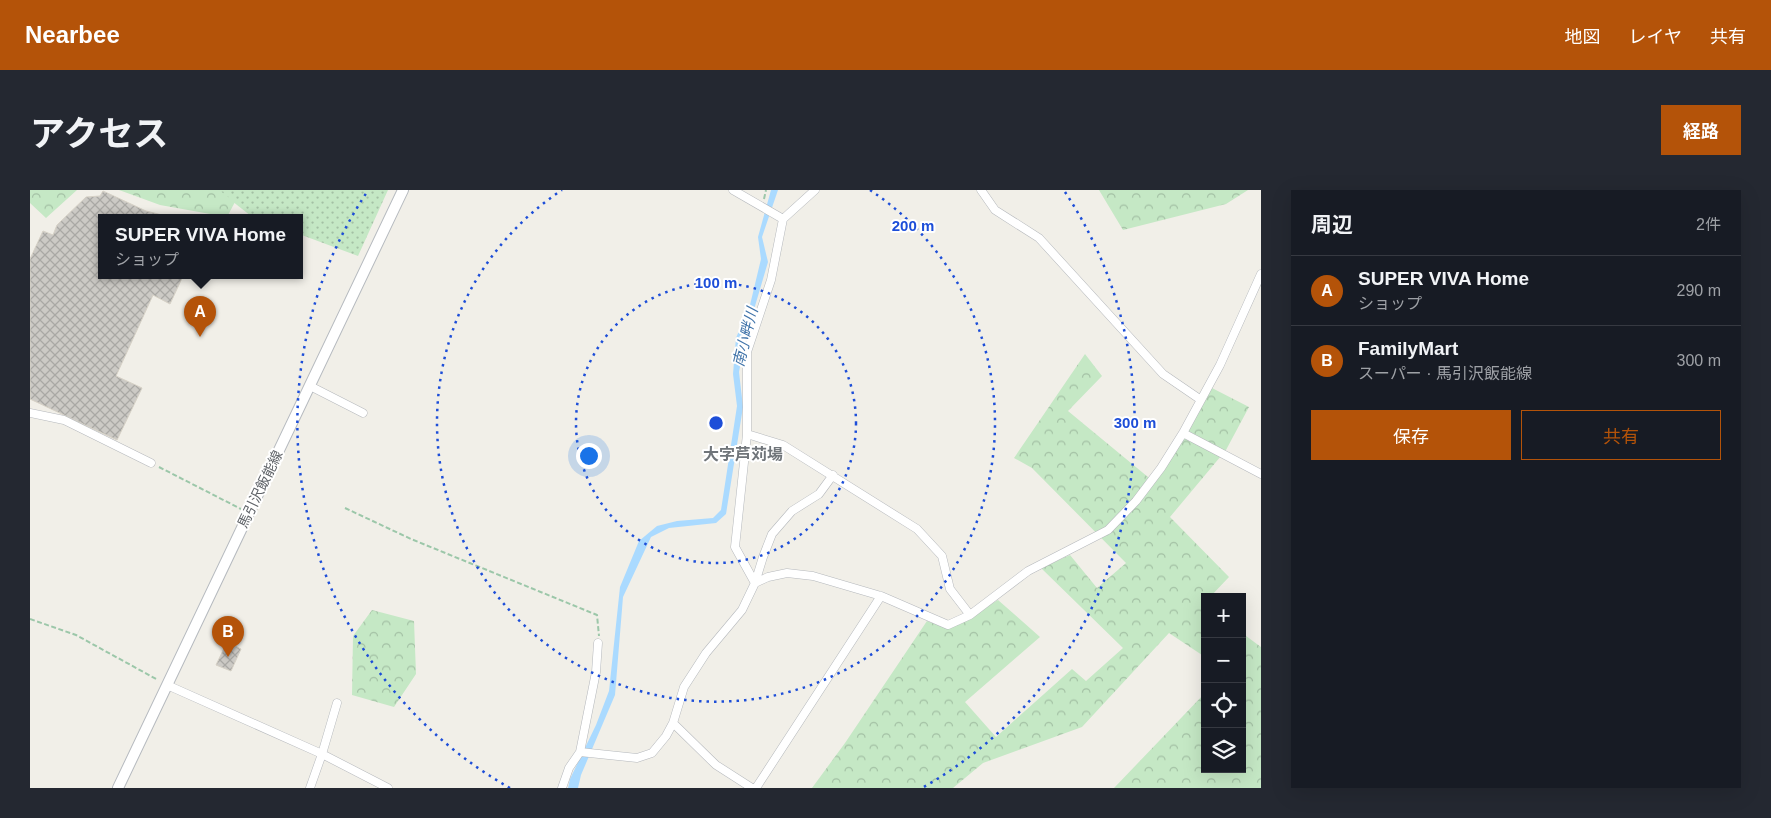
<!DOCTYPE html>
<html lang="ja">
<head>
<meta charset="utf-8">
<style>
	body { margin:0; font-family:Arial,"Noto Sans JP",sans-serif; background:#242831; color:#f1f3f6 }
	.controls { position:absolute; right:15px; bottom:15px; display:grid; overflow:hidden; border-radius:0px; box-shadow:0 5px 20px #0002 }
	.controls button { width:45px; height:45px; display:grid; place-items:center; padding:0; border:0; border-bottom:1px solid #363941; background:#171b24; color:#f1f3f6; font:25px sans-serif }
	.you { position:absolute; left:558px; top:265px; width:18px; height:18px; margin:-12px; border:4px solid #fff; border-radius:50%; background:#1a73e8; box-shadow:0 0 0 8px #1a73e833 }
	.badge { display:grid; place-items:center; width:32px; height:32px; border-radius:50%; background:#b45309; color:#fff; font-size:16px; font-weight:700 }
	.pin { position:absolute; translate:-50% -41px; filter:drop-shadow(0 1px 2px #0008) }
	.pin::after { content:''; position:absolute; top:26px; width:18px; height:15px; background:inherit; clip-path:polygon(0 0,100% 0,50% 100%) }
	.popup { position:absolute; left:68px; top:24px; width:205px; height:65px; box-sizing:border-box; display:grid; place-content:center; border-radius:0px; background:#171b24; filter:drop-shadow(0 1px 4px #0005); font-size:16px; white-space:nowrap; color:#9ea1a6 }
	.popup b { font-size:19px; color:#f1f3f6 }
	.popup::after { content:''; position:absolute; left:50%; top:100%; margin-left:-10px; border:10px solid transparent; border-top-color:#171b24 }
	.list { margin:0; padding:0; list-style:none }
	h2 { display:flex; justify-content:space-between; align-items:center; height:65px; margin:0; padding:0 20px; font-size:21px }
	h2 small { font-size:16px; font-weight:400; color:#9ea1a6 }
	.list li { display:grid; grid-template-columns:32px 1fr auto; gap:15px; align-items:center; box-sizing:border-box; height:70px; padding:0 20px; border-top:1px solid #363941 }
	.list b { display:block; font-size:19px; white-space:nowrap }
	.list p { margin:0; font-size:16px; white-space:nowrap; color:#9ea1a6 }
	.list em { font-size:16px; font-style:normal; color:#9ea1a6 }
	.actions { display:flex; gap:10px; padding:15px 20px }
	.actions a { flex:1; padding:11px 0; border:1px solid #b45309; border-radius:0px; text-align:center; font-size:18px; color:#b45309 }
	.actions .main { background:#b45309; color:#fff }
	.icon { flex:none; width:28px; height:28px; fill:none; stroke:currentColor; stroke-width:2; stroke-linecap:round; stroke-linejoin:round }
	.map { position:relative; flex:none; width:1231px; height:598px; overflow:hidden; border-radius:0px }
	header { display:flex; align-items:center; gap:30px; box-sizing:border-box; height:70px; padding:0 25px; background:#b45309; color:#fff }
	header strong { font-size:24px }
	nav { display:flex; gap:28px; margin-inline-start:auto; font-size:18px }
	.intro { display:flex; align-items:center; justify-content:space-between; box-sizing:border-box; height:120px; padding:0 30px }
	h1 { margin:0; font-size:35px }
	.button { padding:12px 22px; border-radius:0px; background:#b45309; color:#fff; font-size:18px; font-weight:700 }
	main { display:flex; gap:30px; padding:0 30px }
	aside { flex:1; background:#171b24; border-radius:0px; box-shadow:0 5px 20px #0002 }
	.map>svg:first-child { display:block }
	.grass { fill:url(#grass-dots) }
	.forest { fill:url(#forest-crowns) }
	.water { fill:#aadaff }
	.building { fill:url(#building-cross-hatch); stroke:#d6d1c6 }
	.lines { fill:none; stroke-linecap:round; stroke-linejoin:round }
	.street-casing { stroke:#b5b8bc; stroke-width:9 }
	.secondary-casing { stroke:#b6babf; stroke-width:12 }
	.path { stroke:#9cc7a9; stroke-width:2; stroke-dasharray:5 2.5; stroke-linecap:butt }
	.street { stroke:#fff; stroke-width:8 }
	.secondary { stroke:#fff; stroke-width:10 }
	.ring { fill:none; stroke:#1d4ed8; stroke-width:2.5; stroke-dasharray:2.5 5 }
	.labels { text-anchor:middle; dominant-baseline:central; stroke-width:4; stroke-linejoin:round; paint-order:stroke }
	.street-label { font-size:14px; fill:#5f6368; stroke:#fff }
	.water-label { font-size:15px; font-style:italic; fill:#4174aa; stroke:#fff }
	.quarter-label { font-size:16px; font-weight:bold; fill:#70757a; stroke:#fff }
	.centre { fill:#1d4ed8; stroke:#fff; stroke-width:2.5 }
	.ring-label { font-size:15px; text-anchor:middle; font-weight:bold; fill:#1d4ed8; stroke:#fff; stroke-width:4; stroke-linejoin:round; paint-order:stroke }
</style>
</head>
<body>
<header>
<strong>Nearbee</strong>
<nav><a>地図</a><a>レイヤ</a><a>共有</a></nav>
</header>
<div class="intro"><h1>アクセス</h1><a class="button">経路</a></div>
<main>
<div class="map">
<svg width="1231" height="598" viewBox="0 0 1231 598">
	<defs>
		<pattern id="grass-dots" width="8" height="8" patternUnits="userSpaceOnUse" patternTransform="scale(1.25)"><rect width="8" height="8" fill="#c5e8c5"/><path d="M2 2h.1M6 6h.1" fill="none" stroke="#a3c0a4" stroke-width="1.8" stroke-linecap="round"/></pattern>
		<pattern id="forest-crowns" width="20" height="18" patternUnits="userSpaceOnUse" patternTransform="scale(1.25)"><rect width="20" height="18" fill="#c5e8c5"/><path d="M2 6a3 3 0 1 1 6 0M12 15a3 3 0 1 1 6 0" fill="none" stroke="#a3c0a4"/></pattern>
		<pattern id="building-cross-hatch" width="8" height="8" patternUnits="userSpaceOnUse" patternTransform="scale(1.25)"><rect width="8" height="8" fill="#cccac5"/><path d="M0 0l8 8M0 8l8-8" fill="none" stroke="#a9a8a4"/></pattern>
	</defs>
	<rect width="100%" height="100%" fill="#f1efe8"/>
	<path class="grass" d="M188 0H358L328 66 269 44V28H227L221 26Z"/>
	<path class="forest" d="M0 0H47L16 28 0 13Z
		M89 0H189L205 12 197 27 130 15Z
		M1069 0H1218L1196 14 1093 40Z
		M1055 164 1072 186 1038 221 1124 292 1182 198 1219 217 1196 260 1140 327 1199 387 1180 407H1175L1173 413 1175 415V467L1139 443 1052 537 953 573 923 598H782L815 553 897 431 919 439 968 410 1010 447 935 512 966 547 1042 479 1056 491 1093 458 1011 378 1040 365 1067 398 1096 373 1002 278 984 268Z
		M342 420 384 431 386 484 364 517 322 505 323 446Z
		M1212 443 1231 457V598H1084L1175 503V579H1212Z"/>
	<path class="water" d="M741 0H748L732 47 738 72 715 150 709 182 713 217 696 324 686 333 639 338 621 347 593 407 585 505 551 585 548 598H538L540 589 566 535 579 501 590 397 609 351 627 336 647 331 683 328 691 320 707 216 703 184 706 148 720 115 731 69 728 47Z"/>
	<path class="building" d="M73 1 116 21 132 25V28H71V86H153L140 114 123 105 86 186 112 198 87 250 0 209V69L13 41 23 45 27 35 56 7 70 6Z
		M197 452 211 459 201 481 186 475Z"/>
	<g class="lines">
		<defs>
			<path id="street" d="M703 0 753 29
				M951 0 965 20 1009 48 1133 184 1171 210
				M280 196 333 223
				M0 223 34 230 121 273
				M1153 243 1231 284
				M717 244 753 255 887 339 912 366 920 399 940 425
				M725 393 705 357 717 244V162L741 90 753 29 785 0
				M725 393 733 367 742 344 762 321 789 304 803 285
				M137 495 292 564 358 598
				M643 533 686 575 722 598
				M550 562 566 482 568 453
				M280 598 292 564 307 513
				M532 598 539 578 550 562 607 568 622 563 636 546 643 533 654 497 676 463 712 420 725 393 738 387 757 383 783 386 851 406 918 435 940 425 998 381 1078 340 1106 311 1131 278 1153 243 1190 175 1231 84
				M726 598 851 406"/>
			<path id="secondary" d="M88 598 373 0"/>
		</defs>
		<use href="#street" class="street-casing"/>
		<use href="#secondary" class="secondary-casing"/>
		<path class="path" d="M734 9 736 0
			M129 277 211 319
			M315 318 381 349 567 425 569 446
			M0 429 46 445 128 490"/>
		<use href="#street" class="street"/>
		<use href="#secondary" class="secondary"/>
	</g>
	<g class="ring">
		<circle cx="686" cy="233" r="140"/>
		<path d="M840 0A279 279 0 1 1 532 0"/>
		<path d="M480 598A419 419 0 0 1 337 2M1035 2A419 419 0 0 1 892 598"/>
	</g>
	<g class="labels">
		<g class="street-label">
			<text transform="translate(230 299) rotate(-64)">馬引沢飯能線</text>
		</g>
		<g class="water-label">
			<text transform="translate(715 147) rotate(-76)">南小畔川</text>
		</g>
		<g class="quarter-label">
			<text x="713" y="264">大字芦苅場</text>
		</g>
	</g>
	<circle cx="686" cy="233" r="8" class="centre"/>
	<g class="ring-label">
		<text x="883" y="41">200 m</text>
		<text x="686" y="98">100 m</text>
		<text x="1105" y="238">300 m</text>
	</g>
</svg>
<div class="controls">
<button>+</button>
<button>−</button>
<button><svg class="icon" aria-label="locate" viewBox="0 0 24 24"><circle cx="12" cy="12" r="6"/><path d="M12 2v4M12 18v4M2 12h4M18 12h4"/></svg></button>
<button><svg class="icon" aria-label="layers" viewBox="0 0 24 24"><path d="M12 4l9 5-9 5-9-5zM3 14l9 5 9-5"/></svg></button>
</div>
<div class="you"></div>
<div class="pin badge" style="left:170px;top:147px">A</div>
<div class="popup"><b>SUPER VIVA Home</b>ショップ</div>
<div class="pin badge" style="left:198px;top:467px">B</div>
</div>
<aside>
<h2>周辺<small>2件</small></h2>
<ul class="list">
<li><span class="badge">A</span><div><b>SUPER VIVA Home</b><p>ショップ</p></div><em>290 m</em></li>
<li><span class="badge">B</span><div><b>FamilyMart</b><p>スーパー · 馬引沢飯能線</p></div><em>300 m</em></li>
</ul>
<div class="actions"><a class="main">保存</a><a>共有</a></div>
</aside>
</main>
</body>
</html>
